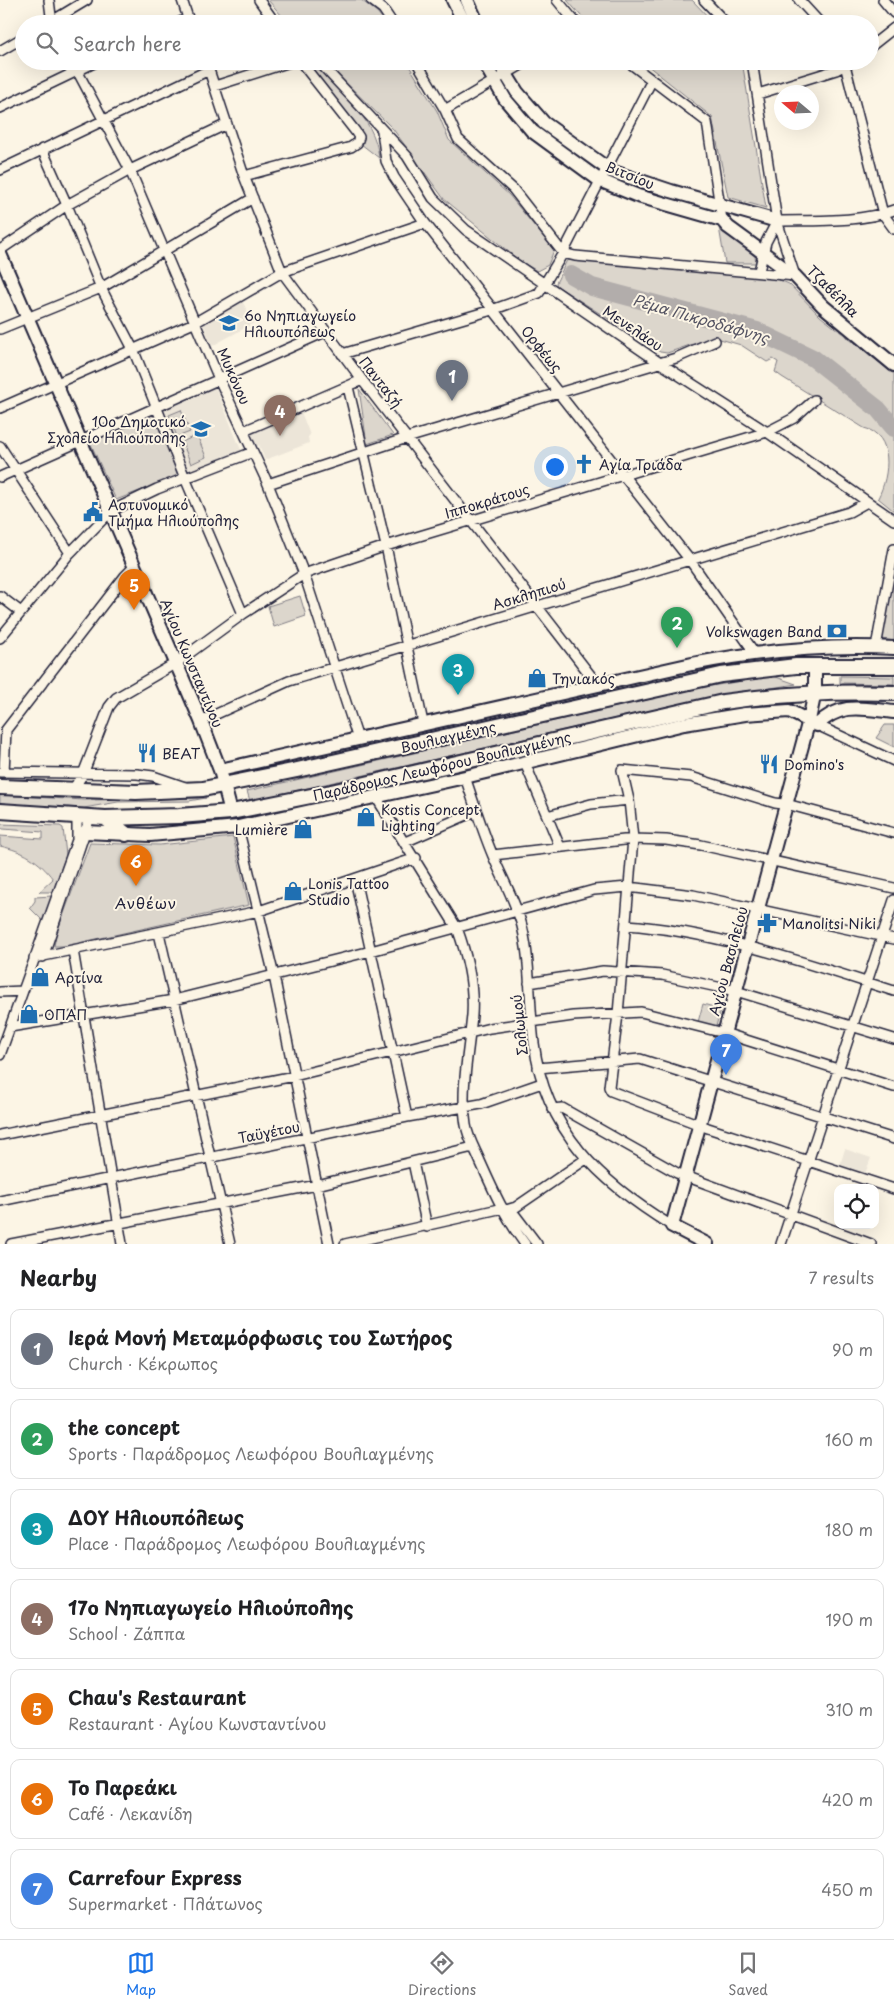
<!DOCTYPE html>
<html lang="en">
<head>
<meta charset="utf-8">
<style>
	body { margin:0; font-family:"Playpen Sans",sans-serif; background:#f2f2f2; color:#202124 }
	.controls { position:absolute; right:15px; bottom:15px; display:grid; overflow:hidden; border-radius:10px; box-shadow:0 5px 20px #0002 }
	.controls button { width:45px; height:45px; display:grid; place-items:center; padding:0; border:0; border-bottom:1px solid #e0e0e0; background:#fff; color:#202124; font:25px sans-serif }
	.compass { position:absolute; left:774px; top:85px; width:45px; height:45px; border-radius:50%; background:#fff; box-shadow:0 5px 20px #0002; rotate:289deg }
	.you { position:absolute; left:554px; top:466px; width:18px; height:18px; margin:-12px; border:4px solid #fff; border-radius:50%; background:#1a73e8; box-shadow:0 0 0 8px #1a73e833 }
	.badge { display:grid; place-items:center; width:32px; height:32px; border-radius:50%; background:#1a73e8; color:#fff; font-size:16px; font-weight:700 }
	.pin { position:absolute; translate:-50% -41px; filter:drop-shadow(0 1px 2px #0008) }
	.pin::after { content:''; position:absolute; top:26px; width:18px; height:15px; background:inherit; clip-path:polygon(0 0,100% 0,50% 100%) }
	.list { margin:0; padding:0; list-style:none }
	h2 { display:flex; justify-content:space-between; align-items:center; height:65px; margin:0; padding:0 20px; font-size:21px }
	h2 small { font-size:16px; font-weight:400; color:#757577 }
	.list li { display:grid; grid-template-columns:32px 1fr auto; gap:15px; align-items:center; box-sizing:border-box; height:80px; margin:0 10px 10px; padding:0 10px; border:1px solid #e0e0e0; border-radius:10px }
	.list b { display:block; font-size:19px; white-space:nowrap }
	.list p { margin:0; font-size:16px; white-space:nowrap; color:#757577 }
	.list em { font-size:16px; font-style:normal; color:#757577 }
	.icon { flex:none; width:28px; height:28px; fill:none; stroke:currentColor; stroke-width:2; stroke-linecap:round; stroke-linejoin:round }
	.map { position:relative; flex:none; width:894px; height:1244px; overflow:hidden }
	.search { position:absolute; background:#fff; box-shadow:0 5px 20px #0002; left:15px; right:15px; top:15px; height:55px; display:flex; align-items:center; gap:12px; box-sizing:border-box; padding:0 18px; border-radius:28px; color:#757577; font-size:19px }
	.sheet { height:695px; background:#fff }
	nav { display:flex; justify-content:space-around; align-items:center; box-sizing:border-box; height:70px; border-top:1px solid #e0e0e0; background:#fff; font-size:14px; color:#757577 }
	nav a { display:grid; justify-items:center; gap:2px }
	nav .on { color:#1a73e8 }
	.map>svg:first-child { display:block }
	.built { fill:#ece5d8 }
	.green { fill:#dcd6cc; stroke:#7f7c84 }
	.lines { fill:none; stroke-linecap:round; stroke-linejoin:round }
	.river { stroke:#b2adab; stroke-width:18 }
	.street-casing { stroke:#22223b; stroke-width:12 }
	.secondary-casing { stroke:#22223b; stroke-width:16 }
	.primary-casing { stroke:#22223b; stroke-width:18 }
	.street { stroke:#fcf5e5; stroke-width:9 }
	.secondary { stroke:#fcf5e5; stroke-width:12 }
	.primary { stroke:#fcf5e5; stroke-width:14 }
	.labels { text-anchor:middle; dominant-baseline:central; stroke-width:4; stroke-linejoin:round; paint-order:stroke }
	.street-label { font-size:14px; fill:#22223b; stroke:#fcf5e5 }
	.poi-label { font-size:14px; fill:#22223b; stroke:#fcf5e5; text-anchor:start }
	.water-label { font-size:15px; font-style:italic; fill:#545362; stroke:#fcf5e5 }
	.neighbourhood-label { font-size:15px; letter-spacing:1px; fill:#22223b; stroke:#fcf5e5 }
</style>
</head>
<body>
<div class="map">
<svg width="894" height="1244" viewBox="0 0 894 1244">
	<rect width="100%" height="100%" fill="#fcf5e5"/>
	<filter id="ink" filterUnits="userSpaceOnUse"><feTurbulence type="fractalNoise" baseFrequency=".02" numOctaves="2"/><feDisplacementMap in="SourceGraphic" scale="10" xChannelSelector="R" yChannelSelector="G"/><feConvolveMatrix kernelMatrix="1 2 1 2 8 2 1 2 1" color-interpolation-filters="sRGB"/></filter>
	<g filter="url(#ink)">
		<path class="built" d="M242 301 254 323 212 346 203 323Z
			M215 386 241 450 190 471 185 468 162 409Z
			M301 412 310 435 308 437 309 443 265 460 259 445 255 447 249 432Z
			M845 1149 871 1158 865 1174 840 1165Z"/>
		<path class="green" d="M268 0H361L377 12 387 24H289Z
			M567 0H692L715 24H591L581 16Z
			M307 61H310C337 89 375 116 379 158L361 144 359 132Z
			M324 61H406L437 111 449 140 509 195 554 250 548 265 537 271 520 261 444 199 393 129Z
			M642 61H742L766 208 728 197 712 117Z
			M719 227 755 256 756 263H725Z
			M567 260 777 279 789 284 820 316 894 374V511L878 498C890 475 894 435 864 428L782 377 775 372 778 362 773 359 767 362 741 345 713 337 667 353 660 352 557 286 556 283Z
			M359 389 393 435 367 444Z
			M181 410 190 432 177 437 169 415Z
			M154 412 178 476 116 500 90 442Z
			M197 435 206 457 191 464 182 442Z
			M894 563V641L882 639Z
			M300 596 306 616 274 627 268 606Z
			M773 676 796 684 701 699 250 801 247 791 699 688Z
			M840 676 894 677V684L840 683Z
			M885 725H894V747L876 738Z
			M0 795 84 800 206 798 189 801 118 802 84 808 0 804Z
			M0 824 60 826 63 828 66 855 53 892H39L53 879C39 860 23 851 0 846V836L43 839V832L3 829 0 828Z
			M233 837 249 905 65 946H54L56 935 90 843 160 845Z
			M52 896 43 921 30 908 35 901V897Z
			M703 1004 721 1009 716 1026 698 1022Z"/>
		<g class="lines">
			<path class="river" d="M571 275 592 287 757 331 813 358 878 409 894 428"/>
			<defs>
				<path id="street" d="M49 0 52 24
					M182 0 190 24
					M259 0 276 24
					M371 0 383 9 393 24
					M557 0 577 24
					M704 0 727 24
					M799 0 821 24
					M883 0 894 13
					M47 24 87 0
					M176 24 188 18
					M870 47 894 28
					M0 51 24 37
					M72 61 130 170 219 379 268 484 304 574 358 739
					M206 61 244 176 282 272 362 380 598 685
					M318 61 407 156 433 198 466 230 660 363 767 432 894 520
					M416 61 445 110 458 139 513 189 563 253 575 256 795 276 777 221 752 61
					M627 61 707 122 722 220
					M844 61 883 214 894 229
					M215 86 293 61
					M758 94 836 70 852 61
					M0 108 98 61
					M445 110 528 61
					M382 131 386 161 394 177 425 223 689 559 754 652
					M42 149 67 205 101 288 133 349 185 478 243 614
					M0 170 209 70
					M244 176 351 147 357 143 359 137 355 131 300 61
					M777 221C814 220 858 223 894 210
					M0 250 67 205 130 170 227 124
					M759 271 766 242 777 221
					M0 329 101 288 253 198
					M342 354 492 310 539 293 563 253 652 80
					M348 387 386 546 423 723
					M0 408 196 322 282 272 425 223
					M244 431 362 380
					M0 446 70 553
					M0 477 325 332
					M268 484 407 438 676 358 715 341
					M0 596 21 612
					M0 638 70 553 111 511 157 489 253 452
					M876 647 894 549
					M201 721 289 681 849 512 867 502
					M817 725 894 761
					M525 763 560 847
					M0 772 137 774 153 776 185 787
					M4 772 6 730 125 576 134 567
					M465 777C474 803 482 830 493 856 502 878 516 902 522 926 531 963 529 1004 534 1043 545 1131 600 1182 672 1226
					M72 791 83 774 109 707 116 698 176 663 243 614 304 574 386 546 767 432 794 418 814 400
					M376 797 457 928C467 955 474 986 472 1015 469 1050 460 1090 466 1125 468 1138 475 1149 480 1161 493 1190 506 1219 525 1244
					M547 816 591 804 629 800
					M238 827 274 976 329 1244
					M894 833 790 805 775 803 691 777 622 770 629 800 633 839 618 1014 609 1087 611 1091 708 1128 894 1189
					M405 842 476 811
					M493 855 633 839 666 840 701 845 894 888
					M355 879 407 1117
					M626 925C715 931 809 964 894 991
					M159 933 230 1244
					M73 950 122 1244
					M43 957 90 817
					M34 958 259 911 416 858
					M529 983 603 971 662 975 736 991 894 1039
					M0 992 23 991
					M10 1027 174 1000 371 951 594 890 628 887 693 895 894 939
					M0 1055 77 840V816
					M538 1068 640 1059 894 1139
					M552 1109 562 1108 677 1173 871 1244
					M0 1135 294 1076 490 1028 573 1016 641 1012 724 1033 894 1087
					M413 1162 427 1227
					M0 1201 407 1117 481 1104 542 1083
					M506 1210 516 1207 586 1159
					M506 1210 515 1215 537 1244
					M11 1244 317 1185 473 1147
					M345 1244 503 1208
					M781 1244 894 900"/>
				<path id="secondary" d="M453 0 465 24
					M467 0 478 24
					M483 61 505 99 532 131 599 180 638 196 722 220 728 227 795 276 823 306 894 365
					M498 61 517 92 544 123 611 171 671 191 777 221
					M0 254 201 721 220 770 231 812
					M220 770 692 664C759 651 825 644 894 648
					M85 832 150 835 238 827 465 777 684 724 745 714 789 711 817 725C842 701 863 709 894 712
					M707 1244 672 1226 809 720 815 692V665"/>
				<path id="primary" d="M0 787 136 792 203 789 297 770 721 675 796 666H894
					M0 811 105 818 179 816 231 812 331 792 723 702C780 694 836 691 894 693
					M105 818 126 834"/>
			</defs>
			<use href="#street" class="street-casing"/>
			<use href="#secondary" class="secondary-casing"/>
			<use href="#primary" class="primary-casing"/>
			<use href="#street" class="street"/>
			<use href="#secondary" class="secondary"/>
			<use href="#primary" class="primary"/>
		</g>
	</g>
	<defs>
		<symbol id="school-bare" viewBox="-9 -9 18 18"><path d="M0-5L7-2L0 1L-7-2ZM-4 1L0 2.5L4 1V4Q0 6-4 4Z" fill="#1f6fb2" stroke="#fcf5e5" stroke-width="2.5" paint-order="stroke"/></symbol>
		<symbol id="church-bare" viewBox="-9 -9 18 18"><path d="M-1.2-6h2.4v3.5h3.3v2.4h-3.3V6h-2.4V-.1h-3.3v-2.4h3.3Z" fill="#1f6fb2" stroke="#fcf5e5" stroke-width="2.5" paint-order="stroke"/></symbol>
		<symbol id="civic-bare" viewBox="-9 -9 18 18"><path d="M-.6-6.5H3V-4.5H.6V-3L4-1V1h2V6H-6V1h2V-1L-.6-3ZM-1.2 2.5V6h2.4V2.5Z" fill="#1f6fb2" stroke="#fcf5e5" stroke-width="2.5" paint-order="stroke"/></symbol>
		<symbol id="bank-bare" viewBox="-9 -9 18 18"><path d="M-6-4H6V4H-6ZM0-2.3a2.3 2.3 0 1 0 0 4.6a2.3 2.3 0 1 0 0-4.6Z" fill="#1f6fb2" stroke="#fcf5e5" stroke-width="2.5" paint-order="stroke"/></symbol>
		<symbol id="shop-bare" viewBox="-9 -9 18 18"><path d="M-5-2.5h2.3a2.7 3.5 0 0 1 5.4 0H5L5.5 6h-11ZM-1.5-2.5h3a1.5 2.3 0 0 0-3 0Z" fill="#1f6fb2" stroke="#fcf5e5" stroke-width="2.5" paint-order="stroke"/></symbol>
		<symbol id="restaurant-bare" viewBox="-9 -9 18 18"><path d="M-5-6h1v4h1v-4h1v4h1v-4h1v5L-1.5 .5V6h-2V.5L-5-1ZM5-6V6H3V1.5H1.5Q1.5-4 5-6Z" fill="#1f6fb2" stroke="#fcf5e5" stroke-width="2.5" paint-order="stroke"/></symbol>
		<symbol id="pharmacy-bare" viewBox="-9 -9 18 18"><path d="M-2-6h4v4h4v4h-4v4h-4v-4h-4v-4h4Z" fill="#1f6fb2" stroke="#fcf5e5" stroke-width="2.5" paint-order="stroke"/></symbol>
	</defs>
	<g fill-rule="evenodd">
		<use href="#school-bare" x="215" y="309" width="28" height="28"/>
		<use href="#school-bare" x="187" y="415" width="28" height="28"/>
		<use href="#church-bare" x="570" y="450" width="28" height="28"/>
		<use href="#civic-bare" x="79" y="498" width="28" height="28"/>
		<use href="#bank-bare" x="823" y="617" width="28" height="28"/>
		<use href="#shop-bare" x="523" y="664" width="28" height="28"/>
		<use href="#restaurant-bare" x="133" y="739" width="28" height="28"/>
		<use href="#restaurant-bare" x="755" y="750" width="28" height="28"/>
		<use href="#shop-bare" x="352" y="803" width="28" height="28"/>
		<use href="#shop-bare" x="289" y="815" width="28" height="28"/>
		<use href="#shop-bare" x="279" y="877" width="28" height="28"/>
		<use href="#pharmacy-bare" x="753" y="909" width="28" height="28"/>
		<use href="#shop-bare" x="26" y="963" width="28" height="28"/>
		<use href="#shop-bare" x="15" y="1000" width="28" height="28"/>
	</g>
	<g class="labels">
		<g class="street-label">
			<text transform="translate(630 175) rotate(22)">Βιτσίου</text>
			<text transform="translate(833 291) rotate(45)">Τζαβέλλα</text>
			<text transform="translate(633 328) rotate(34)">Μενελάου</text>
			<text transform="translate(542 349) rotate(51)">Ορφέως</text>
			<text transform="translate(234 376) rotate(66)">Μυκόνου</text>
			<text transform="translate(381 382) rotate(52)">Πανταζή</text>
			<text transform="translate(487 501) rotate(-17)">Ιπποκράτους</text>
			<text transform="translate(529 594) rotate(-17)">Ασκληπιού</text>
			<text transform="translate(192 663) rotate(67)">Αγίου Κωνσταντίνου</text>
			<text transform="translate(448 737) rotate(-13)">Βουλιαγμένης</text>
			<text transform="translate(442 766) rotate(-13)">Παράδρομος Λεωφόρου Βουλιαγμένης</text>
			<text transform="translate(728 961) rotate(-75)">Αγίου Βασιλείου</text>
			<text transform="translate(519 1025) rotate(-96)">Σολωμού</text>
			<text transform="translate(269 1132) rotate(-11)">Ταϋγέτου</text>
		</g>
		<g class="poi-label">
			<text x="244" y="315">6ο Νηπιαγωγείο<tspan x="244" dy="16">Ηλιουπόλεως</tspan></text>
			<text x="186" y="421" text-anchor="end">10ο Δημοτικό<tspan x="186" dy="16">Σχολείο Ηλιούπολης</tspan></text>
			<text x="599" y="464">Αγία Τριάδα</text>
			<text x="108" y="504">Αστυνομικό<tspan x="108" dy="16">Τμήμα Ηλιούπολης</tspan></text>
			<text x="822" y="631" text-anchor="end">Volkswagen Band</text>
			<text x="552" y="678">Τηνιακός</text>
			<text x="162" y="753">ΒΕΑΤ</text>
			<text x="784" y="764">Domino's</text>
			<text x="381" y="809">Kostis Concept<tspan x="381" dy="16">Lighting</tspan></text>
			<text x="288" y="829" text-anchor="end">Lumière</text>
			<text x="308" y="883">Lonis Tattoo<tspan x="308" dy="16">Studio</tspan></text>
			<text x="782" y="923">Manolitsi Niki</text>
			<text x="55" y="977">Αρτίνα</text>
			<text x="44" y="1014">ΟΠΑΠ</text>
		</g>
		<g class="water-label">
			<text transform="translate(701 318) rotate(16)">Ρέμα Πικροδάφνης</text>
		</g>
		<g class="neighbourhood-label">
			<text x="146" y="902">Ανθέων</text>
		</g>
	</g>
</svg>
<div class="controls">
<button><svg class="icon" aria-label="locate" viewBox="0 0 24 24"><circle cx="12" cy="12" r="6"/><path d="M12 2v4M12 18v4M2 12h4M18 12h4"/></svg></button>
</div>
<svg class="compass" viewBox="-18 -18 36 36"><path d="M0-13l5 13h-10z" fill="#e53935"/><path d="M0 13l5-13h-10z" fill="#757577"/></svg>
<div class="you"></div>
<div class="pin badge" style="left:452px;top:401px;background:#6b7280">1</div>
<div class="pin badge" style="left:677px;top:648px;background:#2e9e5b">2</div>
<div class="pin badge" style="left:458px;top:695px;background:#0f9aa8">3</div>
<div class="pin badge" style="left:280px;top:436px;background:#8d6e63">4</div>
<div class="pin badge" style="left:134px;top:610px;background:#e8710a">5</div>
<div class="pin badge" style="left:136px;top:886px;background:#e8710a">6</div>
<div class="pin badge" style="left:726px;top:1075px;background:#3f7fe0">7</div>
<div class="search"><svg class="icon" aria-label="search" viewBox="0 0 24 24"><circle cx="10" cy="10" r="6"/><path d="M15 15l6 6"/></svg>Search here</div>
</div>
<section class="sheet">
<h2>Nearby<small>7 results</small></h2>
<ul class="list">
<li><span class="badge" style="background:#6b7280">1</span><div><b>Ιερά Μονή Μεταμόρφωσις του Σωτήρος</b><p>Church · Κέκρωπος</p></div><em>90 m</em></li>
<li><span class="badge" style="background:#2e9e5b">2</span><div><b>the concept</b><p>Sports · Παράδρομος Λεωφόρου Βουλιαγμένης</p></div><em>160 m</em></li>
<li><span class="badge" style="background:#0f9aa8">3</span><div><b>ΔΟΥ Ηλιουπόλεως</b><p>Place · Παράδρομος Λεωφόρου Βουλιαγμένης</p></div><em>180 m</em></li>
<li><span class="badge" style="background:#8d6e63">4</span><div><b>17ο Νηπιαγωγείο Ηλιούπολης</b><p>School · Ζάππα</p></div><em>190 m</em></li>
<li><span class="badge" style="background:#e8710a">5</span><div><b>Chau's Restaurant</b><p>Restaurant · Αγίου Κωνσταντίνου</p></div><em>310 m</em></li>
<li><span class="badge" style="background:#e8710a">6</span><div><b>Το Παρεάκι</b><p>Café · Λεκανίδη</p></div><em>420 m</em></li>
<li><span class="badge" style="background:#3f7fe0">7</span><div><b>Carrefour Express</b><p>Supermarket · Πλάτωνος</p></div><em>450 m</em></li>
</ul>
</section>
<nav>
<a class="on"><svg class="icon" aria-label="map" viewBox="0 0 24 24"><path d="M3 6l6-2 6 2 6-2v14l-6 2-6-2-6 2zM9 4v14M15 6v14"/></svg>Map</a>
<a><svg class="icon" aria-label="directions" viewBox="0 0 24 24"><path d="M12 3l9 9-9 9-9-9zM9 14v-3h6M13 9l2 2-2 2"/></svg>Directions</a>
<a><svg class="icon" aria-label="saved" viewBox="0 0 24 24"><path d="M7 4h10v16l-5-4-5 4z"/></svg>Saved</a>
</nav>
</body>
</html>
